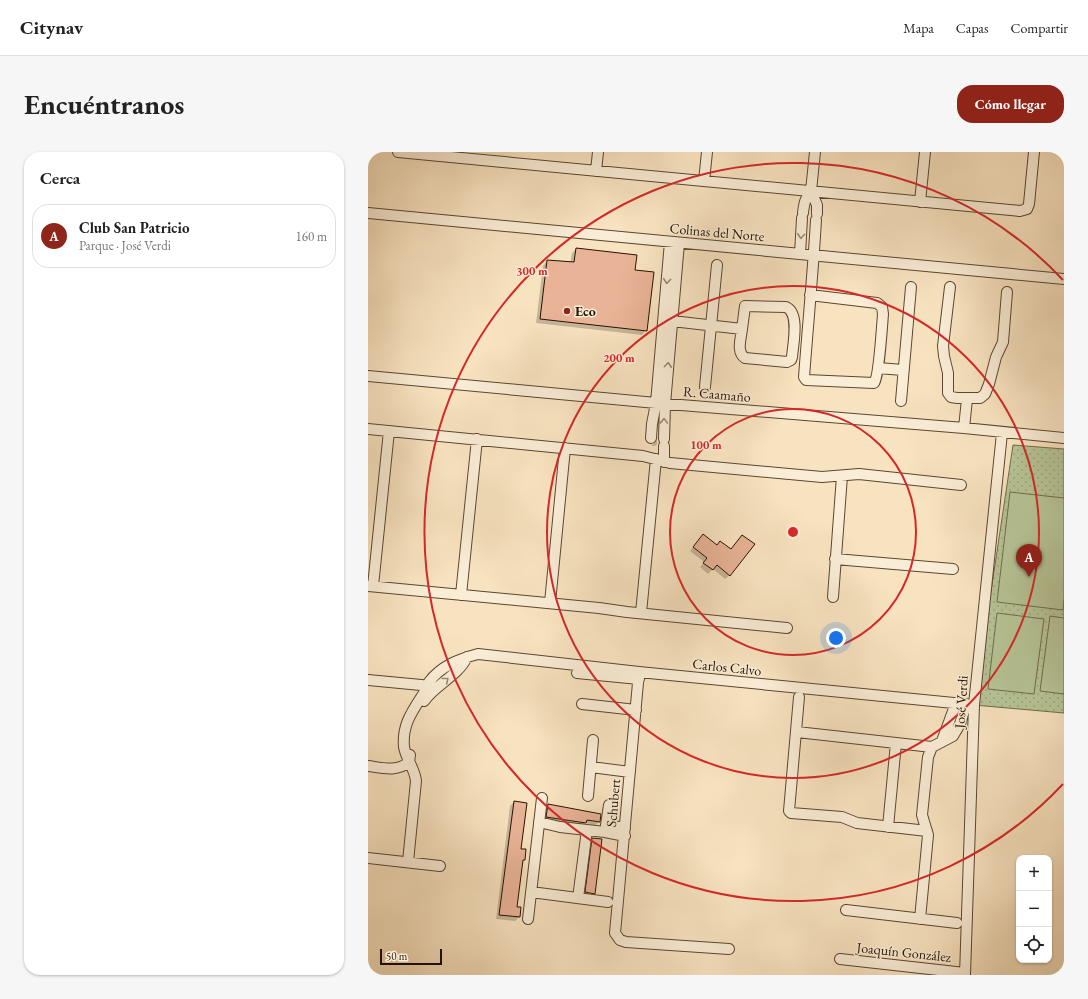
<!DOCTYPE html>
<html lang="es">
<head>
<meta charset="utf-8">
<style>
	body { margin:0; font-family:"EB Garamond",serif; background:#f6f6f6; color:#222 }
	.controls { position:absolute; right:12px; bottom:12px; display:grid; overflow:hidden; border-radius:8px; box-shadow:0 1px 3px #0004 }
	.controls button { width:36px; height:36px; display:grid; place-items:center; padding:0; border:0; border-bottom:1px solid #e0e0e0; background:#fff; color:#222; font:20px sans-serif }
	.scale { position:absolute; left:12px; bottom:10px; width:62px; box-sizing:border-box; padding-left:4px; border:2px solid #271201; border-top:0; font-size:11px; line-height:14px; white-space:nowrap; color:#271201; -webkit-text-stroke:3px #faedd6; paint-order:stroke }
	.you { position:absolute; left:468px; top:486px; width:14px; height:14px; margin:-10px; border:3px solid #fff; border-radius:50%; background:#1a73e8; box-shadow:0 0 0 6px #1a73e833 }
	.badge { display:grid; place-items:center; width:26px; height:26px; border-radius:50%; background:#8f2418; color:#fff; font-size:13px; font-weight:700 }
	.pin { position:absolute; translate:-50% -33px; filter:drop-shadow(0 1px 2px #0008) }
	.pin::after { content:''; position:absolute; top:21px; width:14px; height:12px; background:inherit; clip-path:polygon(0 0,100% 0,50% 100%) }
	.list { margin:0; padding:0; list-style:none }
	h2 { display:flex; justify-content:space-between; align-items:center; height:52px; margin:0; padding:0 16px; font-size:17px }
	h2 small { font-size:13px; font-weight:400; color:#767676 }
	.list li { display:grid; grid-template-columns:26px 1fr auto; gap:12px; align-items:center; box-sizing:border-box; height:64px; margin:0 8px 8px; padding:0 8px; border:1px solid #e0e0e0; border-radius:16px }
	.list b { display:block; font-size:15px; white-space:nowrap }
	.list p { margin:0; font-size:13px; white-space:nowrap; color:#767676 }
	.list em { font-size:13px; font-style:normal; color:#767676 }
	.icon { flex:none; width:22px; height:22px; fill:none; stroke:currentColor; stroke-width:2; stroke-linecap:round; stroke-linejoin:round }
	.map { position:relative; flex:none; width:696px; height:823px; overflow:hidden; border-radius:16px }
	header { display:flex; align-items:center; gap:24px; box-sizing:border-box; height:56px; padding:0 20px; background:#fff; border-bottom:1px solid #e0e0e0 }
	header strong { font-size:19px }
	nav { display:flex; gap:22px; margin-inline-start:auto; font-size:14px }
	.intro { display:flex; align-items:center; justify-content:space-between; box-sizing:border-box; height:96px; padding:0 24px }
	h1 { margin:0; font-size:28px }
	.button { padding:10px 18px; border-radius:16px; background:#8f2418; color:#fff; font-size:14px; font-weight:700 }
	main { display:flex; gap:24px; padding:0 24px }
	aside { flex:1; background:#fff; border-radius:16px; box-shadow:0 1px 3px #0004 }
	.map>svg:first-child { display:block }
	.park { fill:url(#park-dots); stroke:#6f6c4c }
	.pitch { fill:#b7c597; stroke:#6f6c4c }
	.shadow { fill:#0003 }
	.building { fill:#e9b397; stroke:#271201 }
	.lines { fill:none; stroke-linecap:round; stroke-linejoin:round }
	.minor-casing { stroke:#5b4631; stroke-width:12 }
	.minor { stroke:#faedd6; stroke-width:10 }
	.oneway { stroke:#9b8a76 }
	.ring { fill:none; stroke:#d62828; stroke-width:2 }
	.poi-dot { fill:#8f2418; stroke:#faedd6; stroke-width:1.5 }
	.labels { text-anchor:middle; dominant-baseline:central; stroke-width:3; stroke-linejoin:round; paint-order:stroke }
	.street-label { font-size:14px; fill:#271201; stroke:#faedd6 }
	.poi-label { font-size:14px; font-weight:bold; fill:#271201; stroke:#faedd6; text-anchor:start }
	.centre { fill:#d62828; stroke:#faedd6; stroke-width:2 }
	.ring-label { font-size:12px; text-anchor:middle; font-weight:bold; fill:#d62828; stroke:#faedd6; stroke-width:3; stroke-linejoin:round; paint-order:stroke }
</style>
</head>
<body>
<header>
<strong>Citynav</strong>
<nav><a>Mapa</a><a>Capas</a><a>Compartir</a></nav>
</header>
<div class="intro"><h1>Encuéntranos</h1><a class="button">Cómo llegar</a></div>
<main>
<aside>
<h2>Cerca<small></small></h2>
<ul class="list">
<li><span class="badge">A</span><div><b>Club San Patricio</b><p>Parque · José Verdi</p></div><em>160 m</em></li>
</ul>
</aside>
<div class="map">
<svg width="696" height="823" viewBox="0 0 696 823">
	<defs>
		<pattern id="park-dots" width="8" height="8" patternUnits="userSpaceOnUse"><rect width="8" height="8" fill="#b7c597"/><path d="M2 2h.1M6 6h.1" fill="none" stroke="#9da880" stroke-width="1.8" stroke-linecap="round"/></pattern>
	</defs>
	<rect width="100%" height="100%" fill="#f8e3c0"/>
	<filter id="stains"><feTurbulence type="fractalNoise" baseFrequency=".005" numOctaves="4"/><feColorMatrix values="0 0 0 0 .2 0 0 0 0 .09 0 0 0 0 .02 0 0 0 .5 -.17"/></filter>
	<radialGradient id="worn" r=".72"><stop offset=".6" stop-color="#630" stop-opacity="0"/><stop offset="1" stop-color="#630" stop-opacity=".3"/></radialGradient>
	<path class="park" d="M645 293 696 297V561L606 553Z"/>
	<path class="pitch" d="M642 340 696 346V446L695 458 629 450Z
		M629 461 676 467 666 542 620 537Z
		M682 464 696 466V542L672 539Z"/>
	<path class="shadow" d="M208 97 268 104 266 118 278 178 274 183 168 171 175 114 179 109 202 111 204 101Z
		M289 289V292L287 294H283Z
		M331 387 362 423 357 427 345 417 340 422 332 415 336 410 322 399Z
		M146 650 152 697 156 708 153 710 148 756 151 765 147 769 128 767 142 654Z
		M180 653 232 663 231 670 227 673 217 671 214 674 176 667 177 656Z
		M225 687 226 741 223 744 215 743 222 690Z"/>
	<path class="building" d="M208 96 269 103 267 118 286 120 279 179 172 167 179 108 206 110Z
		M335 382 349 393 352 389 363 397 374 383 387 392 362 424 349 413 345 418 335 411 339 406 325 395Z
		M146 649 159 651 153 697H158L157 708H155L149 755H153L152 765 131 763Z
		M180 652 233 662 232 670 219 668 218 671 178 665Z
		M224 686 234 687 227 742 217 740Z"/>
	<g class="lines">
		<defs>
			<path id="minor" d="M30 0 652 59 659 57 661 52 666 0
				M228 19 230 0
				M336 29 339 0
				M443 39 447 0
				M552 50 557 0
				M0 61 696 127
				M435 61C436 52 437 46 443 39L449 53V62
				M432 102 434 66
				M582 135 575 194 576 204 580 221V241L583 245 589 246H612L617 242 621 232 628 205 635 190 639 140
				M442 143 509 151 514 155 515 162C514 174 511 225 506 231L438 228 436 225C440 172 445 120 448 68
				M304 169 374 177C373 187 368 200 377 206L419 210 423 208 424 205C425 192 432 161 418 155L377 154 374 177
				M510 216 535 218
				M0 224 288 251 596 276 696 286
				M337 235 349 113
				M533 249 543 135
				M596 276 599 247
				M0 277 275 304 302 311 454 325 491 322 593 333
				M283 286 284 272 288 251 302 90
				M296 287 297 252 311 91
				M296 294V310
				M467 407 585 417
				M0 434 231 456 259 460 419 476
				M5 434 21 279
				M93 443 109 287
				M465 445 474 324
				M182 451 197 296
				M273 461 288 307
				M271 520 247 781 252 788 258 790 361 797
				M209 521 271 527
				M0 528 53 533 59 534 63 537
				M431 545 421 659 423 661 474 665 489 671 559 679
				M56 549C68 532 90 524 99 505
				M214 552 268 558
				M429 580 564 595
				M574 589 588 551
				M0 614C15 616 29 620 41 610L42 603
				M223 615 262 620
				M220 644 225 588
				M171 670 192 675 237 680 241 653
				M238 673 257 676
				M520 675 528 591
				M237 680 257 684
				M0 706 72 714
				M40 710 48 629C47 617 38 607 36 595 34 574 43 561 54 544 57 540 58 535 61 530 73 514 91 507 110 502L271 520 606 553
				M163 740 240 750
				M210 746 219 678
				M478 758 589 771
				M160 767 174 646
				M552 767 560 683 554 663 560 605 564 595 585 584 592 572 598 552
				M472 807 597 821
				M597 823 606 553 634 281"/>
		</defs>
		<use href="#minor" class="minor-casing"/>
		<use href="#minor" class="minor"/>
	</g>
	<defs><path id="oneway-chevron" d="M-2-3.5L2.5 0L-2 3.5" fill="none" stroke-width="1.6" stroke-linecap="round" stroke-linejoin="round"/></defs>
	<g class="oneway">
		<use href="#oneway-chevron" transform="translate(433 84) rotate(95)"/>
		<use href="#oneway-chevron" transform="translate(299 129) rotate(95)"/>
		<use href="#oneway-chevron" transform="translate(300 213) rotate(-85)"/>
		<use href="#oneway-chevron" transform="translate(296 269) rotate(-88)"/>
		<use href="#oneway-chevron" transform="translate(78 528) rotate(-39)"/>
	</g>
	<g class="ring">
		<circle cx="425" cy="380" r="123"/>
		<circle cx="425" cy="380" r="246"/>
		<path d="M695 632A369 369 0 1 1 695 128"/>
	</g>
	<circle class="poi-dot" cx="199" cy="159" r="4"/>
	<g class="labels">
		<g class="street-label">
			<text transform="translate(349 80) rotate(5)">Colinas del Norte</text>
			<text transform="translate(349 242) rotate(5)">R. Caamaño</text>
			<text transform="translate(359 515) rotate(6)">Carlos Calvo</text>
			<text transform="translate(593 550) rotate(-86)">José Verdi</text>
			<text transform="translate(245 651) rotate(-85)">Schubert</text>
			<text transform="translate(536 800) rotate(6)">Joaquín González</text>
		</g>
		<g class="poi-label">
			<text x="207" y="159">Eco</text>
		</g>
	</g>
	<circle cx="425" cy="380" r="6" class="centre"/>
	<g class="ring-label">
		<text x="164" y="123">300 m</text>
		<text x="251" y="210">200 m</text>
		<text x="338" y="297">100 m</text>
	</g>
	<rect width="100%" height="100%" filter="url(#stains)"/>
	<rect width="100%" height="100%" fill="url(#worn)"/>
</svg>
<div class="controls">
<button>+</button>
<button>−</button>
<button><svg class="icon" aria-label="locate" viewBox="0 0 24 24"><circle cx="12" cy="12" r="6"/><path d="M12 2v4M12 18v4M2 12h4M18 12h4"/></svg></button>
</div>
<div class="scale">50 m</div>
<div class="you"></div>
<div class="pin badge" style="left:661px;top:425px">A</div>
</div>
</main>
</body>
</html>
